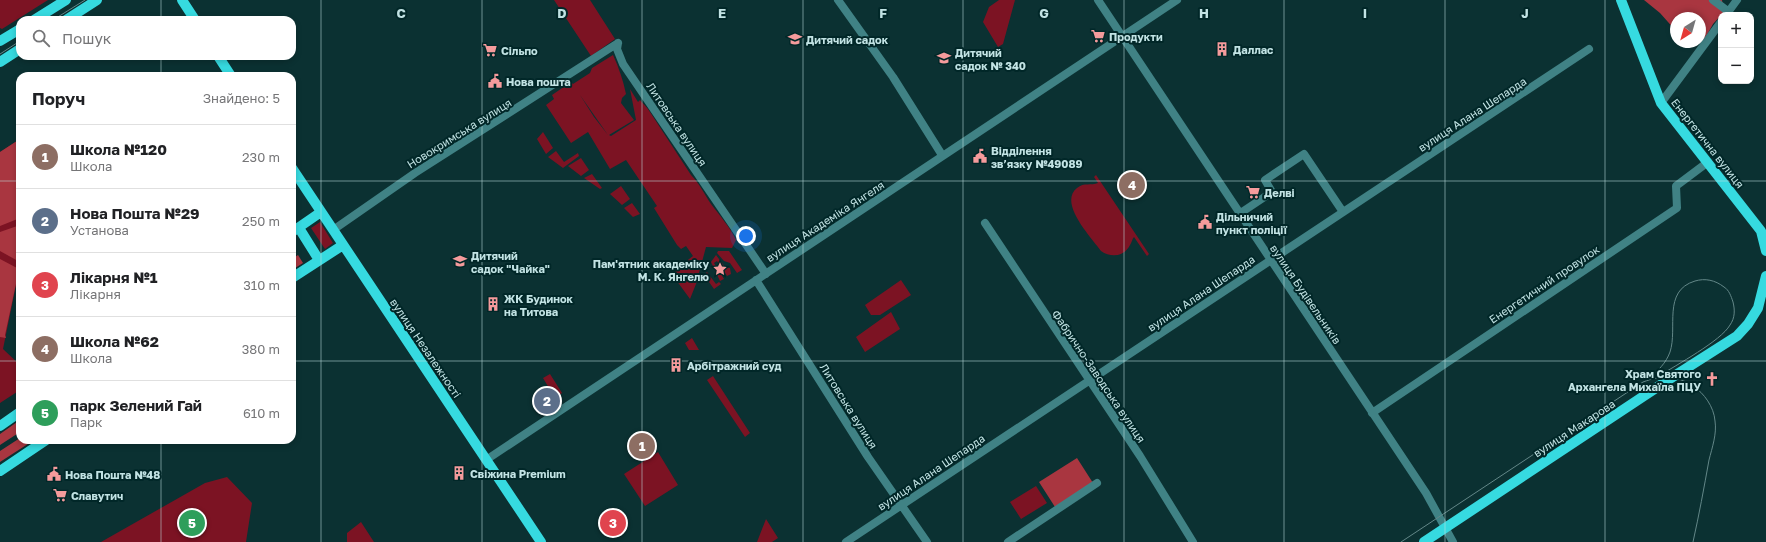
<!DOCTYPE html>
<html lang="uk">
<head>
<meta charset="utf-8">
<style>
	body { margin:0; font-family:"Golos Text",sans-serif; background:#f2f2f2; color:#202124 }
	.controls { position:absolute; right:12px; top:12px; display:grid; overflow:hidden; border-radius:8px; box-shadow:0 2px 6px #0003 }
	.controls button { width:36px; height:36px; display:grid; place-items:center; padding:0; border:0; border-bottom:1px solid #e0e0e0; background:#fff; color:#202124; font:20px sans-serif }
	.compass { position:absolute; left:1670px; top:12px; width:36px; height:36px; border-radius:50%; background:#fff; box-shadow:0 2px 6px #0003; rotate:217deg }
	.you { position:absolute; left:746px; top:236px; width:14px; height:14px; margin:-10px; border:3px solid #fff; border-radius:50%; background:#1a73e8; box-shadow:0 0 0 6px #1a73e833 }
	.badge { display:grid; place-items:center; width:26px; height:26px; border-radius:50%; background:#80585a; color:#fff; font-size:13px; font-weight:700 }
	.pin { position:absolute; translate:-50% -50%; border:2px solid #fff; box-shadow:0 1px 4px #0006 }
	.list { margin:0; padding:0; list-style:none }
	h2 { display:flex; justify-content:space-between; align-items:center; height:52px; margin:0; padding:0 16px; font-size:17px }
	h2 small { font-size:13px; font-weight:400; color:#757577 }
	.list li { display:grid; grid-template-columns:26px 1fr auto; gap:12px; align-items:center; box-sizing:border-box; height:64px; padding:0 16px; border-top:1px solid #e0e0e0 }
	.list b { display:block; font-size:15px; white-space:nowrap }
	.list p { margin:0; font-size:13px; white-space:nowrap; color:#757577 }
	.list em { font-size:13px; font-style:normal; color:#757577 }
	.icon { flex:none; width:22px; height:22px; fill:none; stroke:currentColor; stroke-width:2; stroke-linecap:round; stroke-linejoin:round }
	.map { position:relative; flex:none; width:1766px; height:542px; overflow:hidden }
	.search { position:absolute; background:#fff; box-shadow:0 2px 6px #0003; left:16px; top:16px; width:280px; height:44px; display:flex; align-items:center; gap:10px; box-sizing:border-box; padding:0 14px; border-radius:12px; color:#757577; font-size:15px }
	.panel { position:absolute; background:#fff; box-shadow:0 2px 6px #0003; left:16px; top:72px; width:280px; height:372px; border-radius:12px }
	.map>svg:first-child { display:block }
	.green { fill:#7c1323; fill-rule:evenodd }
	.forest { fill:#a93640 }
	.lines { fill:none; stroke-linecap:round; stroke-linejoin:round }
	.minor { stroke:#408285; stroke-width:8 }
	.major { stroke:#36dae0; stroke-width:10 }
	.tram { stroke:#638788; stroke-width:1 }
	.grid { fill:none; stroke:#c2e3e4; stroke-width:1; stroke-opacity:0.55 }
	.labels { text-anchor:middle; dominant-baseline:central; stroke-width:4; stroke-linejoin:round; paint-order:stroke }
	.poi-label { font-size:11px; font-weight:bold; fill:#c2e3e4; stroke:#012728; text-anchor:start }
	.street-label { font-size:11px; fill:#c2e3e4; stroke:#012728 }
	.grid-label { font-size:13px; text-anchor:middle; font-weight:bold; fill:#c2e3e4; stroke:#012728; stroke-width:4; stroke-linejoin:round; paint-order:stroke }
</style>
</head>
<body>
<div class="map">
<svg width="1766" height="542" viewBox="0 0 1766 542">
	<rect width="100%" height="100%" fill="#0b3132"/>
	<path class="green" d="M0 0H48L2 29 0 28Z
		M554 0H590L615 39 591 56Z
		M999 0H1015L1003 44 998 47 983 22 989 7Z
		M613 55C619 68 623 80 626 94L622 98 621 103 634 120 609 135 611 136 636 120 630 89 638 102 640 100 648 109 691 175C700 184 704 194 711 204 720 216 730 227 736 240L732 248 706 247 696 284 690 299 671 273 693 256 686 246 681 249 677 245 654 208 657 206 626 160 610 169 588 132 571 143 546 105 554 99 552 95 571 82 573 84 590 73 592 68ZM580 95 608 135 594 117Z
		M543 132 553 148 546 154 537 139Z
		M20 139V265L3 349 20 365V390L0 403V152Z
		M556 151 564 162 578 153 579 156 563 168 548 157Z
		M581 158 589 170 581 176 568 166Z
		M592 174 602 188 600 189 584 178Z
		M1096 175 1149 254 1147 256 1134 237C1132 239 1132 242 1130 245 1124 257 1111 258 1101 251 1091 237 1058 203 1077 188 1084 182 1091 186 1098 183L1094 177Z
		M621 186 630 199 622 205 610 194Z
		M632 203 640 214 633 217 624 208Z
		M320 222 333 243 325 249 311 228Z
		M718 251H729L742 270 737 273 730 263 724 261 717 253Z
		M716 255 725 267 730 268 731 274 727 276 717 261 714 263 724 279 720 281 711 262Z
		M707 272 716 284 719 282 721 284 714 289 704 275Z
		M901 280 911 295 880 315H871L865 305Z
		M891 312 900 329 865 352 856 337Z
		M692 338 699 350H689L685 343Z
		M550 374 562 393 555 398 543 378Z
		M713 376 750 433 745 437 707 380Z
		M658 452 678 485 645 506 624 474Z
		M227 477 252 503 246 542H101L205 483Z
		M1036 486 1047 503 1021 519 1010 502Z
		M766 519 778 538 772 542H757Z
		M361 522 374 542H347V533Z"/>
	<path class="forest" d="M1644 0H1722L1724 12 1713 24 1704 40H1700V18H1676V31L1660 13Z
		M20 139V218L0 226V152Z
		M20 225V265L5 335 6 338 0 337V259L17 268 18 261 0 251V232Z
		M298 255 303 263 292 270V259Z
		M20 420V432L0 445V434Z
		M20 438V440H34L0 462V451Z
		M1077 458 1093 483 1055 507 1039 482Z"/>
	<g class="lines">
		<path class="minor" d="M838 0 893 77 942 155
			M1098 0 1426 493 1453 542
			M1713 0 1729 12
			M1726 15 1737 0
			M618 43 617 49 623 64 766 274
			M1661 103 1721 22
			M1239 214 1272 192 1265 180 1304 154 1343 212
			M985 223 1140 456 1193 542
			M333 230 415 173 618 43
			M756 280 868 457 927 542
			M1372 413 1677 208 1676 186 1708 162
			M486 460 1177 0
			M846 542 1589 49
			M1008 542 1097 483"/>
		<path class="major" d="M182 0 195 20
			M1621 0 1661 103 1761 231 1766 251
			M34 20 66 0
			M66 20 97 0
			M0 41 20 29
			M218 56 231 76
			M0 62 20 49
			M292 168 541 542
			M299 228 319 260
			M292 232 321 212
			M292 278 343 245
			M0 426 20 412
			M0 471 46 440
			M1424 542 1668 380 1737 336 1748 324 1758 308 1766 276"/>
		<path class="tram" d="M53 20 85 0
			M0 54 20 41
			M1649 378C1658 371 1666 363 1670 352 1678 328 1662 291 1695 281 1705 278 1715 280 1724 287 1729 290 1731 296 1733 302 1735 310 1735 318 1730 325 1721 341 1676 365 1659 376
			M1401 542 1643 382C1662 375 1676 375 1693 386 1704 393 1714 407 1715 421 1717 434 1712 448 1709 460 1704 488 1699 515 1693 542"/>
	</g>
	<path class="grid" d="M161 0V20M321 0V542M482 0V542M642 0V542M803 0V542M963 0V542M1124 0V542M1284 0V542M1445 0V542M1605 0V542M161 56V76M0 181H20M292 181H1766M0 361H20M292 361H1766M161 440V542"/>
	<defs>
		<symbol id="supermarket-bare" viewBox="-9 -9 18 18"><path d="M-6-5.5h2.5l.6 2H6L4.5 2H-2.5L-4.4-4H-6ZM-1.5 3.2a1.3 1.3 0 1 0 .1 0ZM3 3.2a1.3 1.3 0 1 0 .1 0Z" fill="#f59b9c" stroke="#012728" stroke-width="2.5" paint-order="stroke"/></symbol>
		<symbol id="school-bare" viewBox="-9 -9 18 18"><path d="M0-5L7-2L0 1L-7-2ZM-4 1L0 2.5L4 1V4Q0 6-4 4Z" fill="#f59b9c" stroke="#012728" stroke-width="2.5" paint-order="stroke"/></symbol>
		<symbol id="building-bare" viewBox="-9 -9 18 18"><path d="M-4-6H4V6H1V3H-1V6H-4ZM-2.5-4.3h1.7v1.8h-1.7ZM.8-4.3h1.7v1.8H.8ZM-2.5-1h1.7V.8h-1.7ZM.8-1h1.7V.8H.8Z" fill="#f59b9c" stroke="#012728" stroke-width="2.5" paint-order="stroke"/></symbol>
		<symbol id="civic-bare" viewBox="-9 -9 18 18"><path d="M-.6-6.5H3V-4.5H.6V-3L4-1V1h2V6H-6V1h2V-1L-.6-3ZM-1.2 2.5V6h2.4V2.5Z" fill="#f59b9c" stroke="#012728" stroke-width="2.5" paint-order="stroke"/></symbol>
		<symbol id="sight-bare" viewBox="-9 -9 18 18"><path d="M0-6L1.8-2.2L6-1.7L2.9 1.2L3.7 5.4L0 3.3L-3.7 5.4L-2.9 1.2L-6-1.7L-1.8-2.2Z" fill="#f59b9c" stroke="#012728" stroke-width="2.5" paint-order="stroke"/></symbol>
		<symbol id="church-bare" viewBox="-9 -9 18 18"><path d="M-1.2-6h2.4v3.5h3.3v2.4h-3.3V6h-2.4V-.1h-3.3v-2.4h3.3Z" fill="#f59b9c" stroke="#012728" stroke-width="2.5" paint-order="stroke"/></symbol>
	</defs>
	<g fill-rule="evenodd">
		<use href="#supermarket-bare" x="1088" y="26" width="20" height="20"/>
		<use href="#school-bare" x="785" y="29" width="20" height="20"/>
		<use href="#building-bare" x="1212" y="39" width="20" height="20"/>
		<use href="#supermarket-bare" x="480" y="40" width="20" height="20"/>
		<use href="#school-bare" x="934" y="48" width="20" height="20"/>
		<use href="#civic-bare" x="485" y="71" width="20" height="20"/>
		<use href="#civic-bare" x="970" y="146" width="20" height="20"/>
		<use href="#supermarket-bare" x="1243" y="182" width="20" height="20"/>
		<use href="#civic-bare" x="1195" y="212" width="20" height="20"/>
		<use href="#school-bare" x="450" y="251" width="20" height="20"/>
		<use href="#sight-bare" x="710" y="259" width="20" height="20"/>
		<use href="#building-bare" x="483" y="294" width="20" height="20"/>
		<use href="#building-bare" x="666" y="355" width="20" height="20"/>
		<use href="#church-bare" x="1702" y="369" width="20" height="20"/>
		<use href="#building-bare" x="449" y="463" width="20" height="20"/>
		<use href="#civic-bare" x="44" y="464" width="20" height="20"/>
		<use href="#supermarket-bare" x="50" y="485" width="20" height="20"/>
	</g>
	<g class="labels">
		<g class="poi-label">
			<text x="1109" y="36">Продукти</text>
			<text x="806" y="39">Дитячий садок</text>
			<text x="1233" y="49">Даллас</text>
			<text x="501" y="50">Сільпо</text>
			<text x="955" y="52">Дитячий<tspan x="955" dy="13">садок № 340</tspan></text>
			<text x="506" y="81">Нова пошта</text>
			<text x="991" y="150">Відділення<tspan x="991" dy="13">зв’язку №49089</tspan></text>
			<text x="1264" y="192">Делві</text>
			<text x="1216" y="216">Дільничий<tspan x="1216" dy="13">пункт поліції</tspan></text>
			<text x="471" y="255">Дитячий<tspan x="471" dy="13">садок "Чайка"</tspan></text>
			<text x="709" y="263" text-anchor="end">Пам'ятник академіку<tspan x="709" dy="13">М. К. Янгелю</tspan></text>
			<text x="504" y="298">ЖК Будинок<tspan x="504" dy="13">на Титова</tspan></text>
			<text x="687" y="365">Арбітражний суд</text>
			<text x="1701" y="373" text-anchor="end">Храм Святого<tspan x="1701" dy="13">Архангела Михаїла ПЦУ</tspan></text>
			<text x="470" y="473">Свіжина Premium</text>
			<text x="65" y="474">Нова Пошта №48</text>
			<text x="71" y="495">Славутич</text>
		</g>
		<g class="street-label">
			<text transform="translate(1472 114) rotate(-33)">вулиця Алана Шепарда</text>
			<text transform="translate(677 124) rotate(56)">Литовська вулиця</text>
			<text transform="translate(459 133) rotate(-32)">Новокримська вулиця</text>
			<text transform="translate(1708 143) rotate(52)">Енергетична вулиця</text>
			<text transform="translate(825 221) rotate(-33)">вулиця Академіка Янгеля</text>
			<text transform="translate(1544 284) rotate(-34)">Енергетичний провулок</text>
			<text transform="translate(1201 293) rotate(-34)">вулиця Алана Шепарда</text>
			<text transform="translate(1306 294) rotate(56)">вулиця Будівельників</text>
			<text transform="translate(426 348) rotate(56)">вулиця Незалежності</text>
			<text transform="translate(1099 376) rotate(56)">Фабрично-Заводська вулиця</text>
			<text transform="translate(849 406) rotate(58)">Литовська вулиця</text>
			<text transform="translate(1574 428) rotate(-33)">вулиця Макарова</text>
			<text transform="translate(931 472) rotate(-34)">вулиця Алана Шепарда</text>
		</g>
	</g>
	<g class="grid-label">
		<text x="401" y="18">C</text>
		<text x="562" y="18">D</text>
		<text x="722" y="18">E</text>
		<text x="883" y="18">F</text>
		<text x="1044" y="18">G</text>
		<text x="1204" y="18">H</text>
		<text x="1365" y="18">I</text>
		<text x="1525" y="18">J</text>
	</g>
</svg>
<div class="controls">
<button>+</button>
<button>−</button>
</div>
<svg class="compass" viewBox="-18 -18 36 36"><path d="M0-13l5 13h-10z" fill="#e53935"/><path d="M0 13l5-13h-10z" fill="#757577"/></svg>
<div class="you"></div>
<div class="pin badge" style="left:642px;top:446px;background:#8d6e63">1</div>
<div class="pin badge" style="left:547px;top:401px;background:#5c6f8a">2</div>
<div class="pin badge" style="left:613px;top:523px;background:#e0444e">3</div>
<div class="pin badge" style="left:1132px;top:185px;background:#8d6e63">4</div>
<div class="pin badge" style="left:192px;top:523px;background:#2e9e5b">5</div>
<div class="search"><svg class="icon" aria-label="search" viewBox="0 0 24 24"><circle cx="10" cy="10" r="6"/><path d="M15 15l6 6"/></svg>Пошук</div>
<section class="panel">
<h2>Поруч<small>Знайдено: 5</small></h2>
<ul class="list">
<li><span class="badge" style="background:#8d6e63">1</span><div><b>Школа №120</b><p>Школа</p></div><em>230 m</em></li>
<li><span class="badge" style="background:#5c6f8a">2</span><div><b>Нова Пошта №29</b><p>Установа</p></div><em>250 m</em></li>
<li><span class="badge" style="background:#e0444e">3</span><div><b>Лікарня №1</b><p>Лікарня</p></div><em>310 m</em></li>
<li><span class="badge" style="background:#8d6e63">4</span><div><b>Школа №62</b><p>Школа</p></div><em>380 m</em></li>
<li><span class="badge" style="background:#2e9e5b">5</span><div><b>парк Зелений Гай</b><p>Парк</p></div><em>610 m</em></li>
</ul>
</section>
</div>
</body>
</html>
